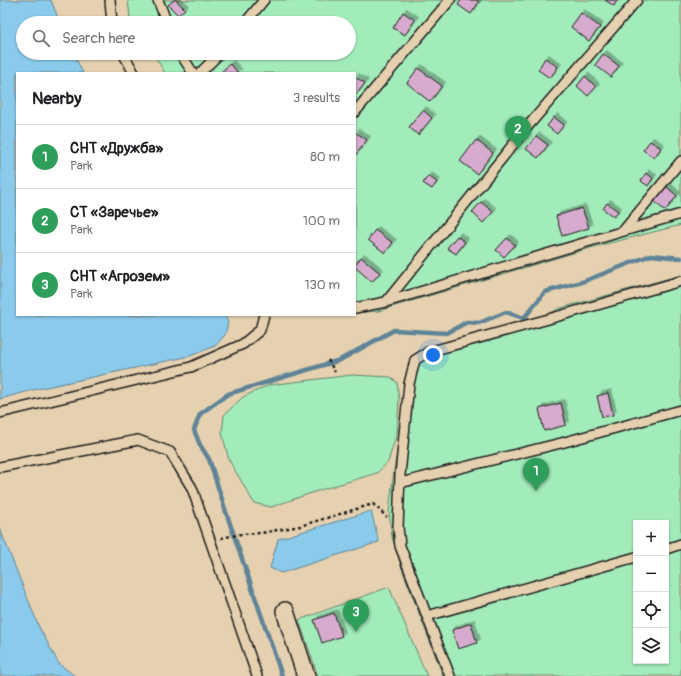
<!DOCTYPE html>
<html lang="en">
<head>
<meta charset="utf-8">
<style>
	body { margin:0; font-family:Pangolin,sans-serif; background:#f6f6f6; color:#202124 }
	.controls { position:absolute; right:12px; bottom:12px; display:grid; overflow:hidden; border-radius:0px; box-shadow:0 1px 3px #0004 }
	.controls button { width:36px; height:36px; display:grid; place-items:center; padding:0; border:0; border-bottom:1px solid #e0e0e0; background:#fff; color:#202124; font:20px sans-serif }
	.you { position:absolute; left:433px; top:355px; width:14px; height:14px; margin:-10px; border:3px solid #fff; border-radius:50%; background:#1a73e8; box-shadow:0 0 0 6px #1a73e833 }
	.badge { display:grid; place-items:center; width:26px; height:26px; border-radius:50%; background:#b45309; color:#fff; font-size:13px; font-weight:700 }
	.pin { position:absolute; translate:-50% -33px; filter:drop-shadow(0 1px 2px #0008) }
	.pin::after { content:''; position:absolute; top:21px; width:14px; height:12px; background:inherit; clip-path:polygon(0 0,100% 0,50% 100%) }
	.list { margin:0; padding:0; list-style:none }
	h2 { display:flex; justify-content:space-between; align-items:center; height:52px; margin:0; padding:0 16px; font-size:17px }
	h2 small { font-size:13px; font-weight:400; color:#757577 }
	.list li { display:grid; grid-template-columns:26px 1fr auto; gap:12px; align-items:center; box-sizing:border-box; height:64px; padding:0 16px; border-top:1px solid #e0e0e0 }
	.list b { display:block; font-size:15px; white-space:nowrap }
	.list p { margin:0; font-size:13px; white-space:nowrap; color:#757577 }
	.list em { font-size:13px; font-style:normal; color:#757577 }
	.icon { flex:none; width:22px; height:22px; fill:none; stroke:currentColor; stroke-width:2; stroke-linecap:round; stroke-linejoin:round }
	.map { position:relative; flex:none; width:681px; height:676px; overflow:hidden }
	.search { position:absolute; background:#fff; box-shadow:0 1px 3px #0004; left:16px; top:16px; width:340px; height:44px; display:flex; align-items:center; gap:10px; box-sizing:border-box; padding:0 14px; border-radius:22px; color:#757577; font-size:15px }
	.panel { position:absolute; background:#fff; box-shadow:0 1px 3px #0004; left:16px; top:72px; width:340px; height:244px; border-radius:0px }
	.map>svg:first-child { display:block }
	.green { fill:#a2ecbb; stroke:#5f846c; fill-rule:evenodd }
	.water { fill:#8acaeb; stroke:#5e8498 }
	.lines { fill:none; stroke-linecap:round; stroke-linejoin:round }
	.stream { stroke:#5e8498; stroke-width:4.5 }
	.building { fill:#d7abce; stroke:#1c1c1c; filter:url(#shadow) }
	.lane-casing { stroke:#1c1c1c; stroke-width:12 }
	.street-casing { stroke:#1c1c1c; stroke-width:20 }
	.path { stroke:#1c1c1c; stroke-width:2.5; stroke-dasharray:3 3; stroke-linecap:butt }
	.lane { stroke:#e5d1af; stroke-width:9 }
	.street { stroke:#e5d1af; stroke-width:17 }
</style>
</head>
<body>
<div class="map">
<svg width="681" height="676" viewBox="0 0 681 676">
	<defs>
		<filter id="shadow"><feDropShadow dx="3.5" dy="-3.5" stdDeviation="0" flood-color="#0004"/></filter>
	</defs>
	<rect width="100%" height="100%" fill="#e5d1af"/>
	<filter id="ink" filterUnits="userSpaceOnUse"><feTurbulence type="fractalNoise" baseFrequency=".025" numOctaves="2"/><feDisplacementMap in="SourceGraphic" scale="8" xChannelSelector="R" yChannelSelector="G"/><feConvolveMatrix kernelMatrix="1 2 1 2 8 2 1 2 1" color-interpolation-filters="sRGB"/></filter>
	<g filter="url(#ink)">
		<path class="green" d="M128 0H681V225L590 248 378 311 355 313V73H165L153 53H349V23H134L130 17Z
			M681 275V676H443L401 566 392 537 389 512 394 470 409 384 415 360 545 320 557 309ZM636 523H666V661H636Z
			M352 375 390 377 397 382 399 399 397 433 388 462 377 473 317 491 271 507 254 503 229 460 222 433 224 415 243 397 269 385Z
			M389 587 427 676H318L299 620Z"/>
		<path class="water" d="M0 0H51L60 23H23V53H73L83 73H17V315H225L228 323 225 335 215 346 190 356 33 390 0 399Z
			M371 511 379 542 281 573 270 568 278 539Z
			M0 529 39 627 59 664 75 676H0Z"/>
		<g class="lines">
			<path class="stream" d="M282 676 226 512 209 459 200 445 194 430 200 414 228 394 340 360 394 330 447 333 467 322 479 323 506 312 524 318 545 292 582 282 651 255 681 258"/>
		</g>
		<path class="building" d="M174 0H176L185 9 178 15 168 5Z
			M461 0H476L479 2 471 14 458 5Z
			M605 0H617L614 6Z
			M403 12 415 20 405 35 393 28Z
			M581 13 600 27 589 41 571 27Z
			M603 54 619 66 611 77 595 65Z
			M545 58 558 67 550 78 538 70Z
			M230 64 239 73H220Z
			M418 68 442 86 430 102 407 83Z
			M585 76 596 87 588 96 577 86Z
			M355 77 365 83 356 95 355 94Z
			M423 110 432 118 418 135 409 127Z
			M554 117 564 125 557 134 547 126Z
			M355 132 367 140 355 156Z
			M536 136 548 145 538 158 526 149Z
			M476 140 493 153 477 174 460 161Z
			M650 141 661 148 654 158 643 150Z
			M646 173 653 178 648 186 641 181Z
			M428 176 437 182 432 189 423 183Z
			M666 186 677 196 665 211 653 200Z
			M481 202 493 212 483 223 472 212Z
			M607 203 618 211 614 217 603 209Z
			M582 208 589 228 562 236 556 216Z
			M375 230 393 243 385 253 368 240Z
			M457 236 465 242 456 254 447 248Z
			M507 238 515 245 504 257 496 250Z
			M361 257 380 273 372 282 355 267V265Z
			M608 393 613 415 602 417 597 396Z
			M561 403 566 425 544 431 539 409Z
			M334 613 342 636 322 643 314 620Z
			M471 623 477 643 458 649 452 630Z"/>
		<g class="lines">
			<defs>
				<path id="lane" d="M110 0 112 23
					M158 0 167 23
					M245 23 264 0
					M123 53 134 73
					M180 53 193 73
					M200 73 220 53
					M355 112 450 0
					M623 231 681 161
					M386 302 528 126 637 0
					M355 308 386 302 681 214
					M0 413 191 367 243 344 260 330 264 315
					M0 467 138 440 170 452 192 488 257 676
					M400 483 561 443 681 410
					M666 549 681 544
					M427 616 636 557
					M450 676 400 546 398 527 400 475 409 384 415 360 428 352 545 320 681 281"/>
				<path id="street" d="M285 611 306 676"/>
			</defs>
			<use href="#lane" class="lane-casing"/>
			<use href="#street" class="street-casing"/>
			<path class="path" d="M328 360 335 372
				M221 538 242 534 261 533 300 526 373 504 387 517"/>
			<use href="#lane" class="lane"/>
			<use href="#street" class="street"/>
		</g>
	</g>
</svg>
<div class="controls">
<button>+</button>
<button>−</button>
<button><svg class="icon" aria-label="locate" viewBox="0 0 24 24"><circle cx="12" cy="12" r="6"/><path d="M12 2v4M12 18v4M2 12h4M18 12h4"/></svg></button>
<button><svg class="icon" aria-label="layers" viewBox="0 0 24 24"><path d="M12 4l9 5-9 5-9-5zM3 14l9 5 9-5"/></svg></button>
</div>
<div class="you"></div>
<div class="pin badge" style="left:536px;top:491px;background:#2e9e5b">1</div>
<div class="pin badge" style="left:518px;top:149px;background:#2e9e5b">2</div>
<div class="pin badge" style="left:356px;top:632px;background:#2e9e5b">3</div>
<div class="search"><svg class="icon" aria-label="search" viewBox="0 0 24 24"><circle cx="10" cy="10" r="6"/><path d="M15 15l6 6"/></svg>Search here</div>
<section class="panel">
<h2>Nearby<small>3 results</small></h2>
<ul class="list">
<li><span class="badge" style="background:#2e9e5b">1</span><div><b>СНТ «Дружба»</b><p>Park</p></div><em>80 m</em></li>
<li><span class="badge" style="background:#2e9e5b">2</span><div><b>СТ «Заречье»</b><p>Park</p></div><em>100 m</em></li>
<li><span class="badge" style="background:#2e9e5b">3</span><div><b>СНТ «Агрозем»</b><p>Park</p></div><em>130 m</em></li>
</ul>
</section>
</div>
</body>
</html>
